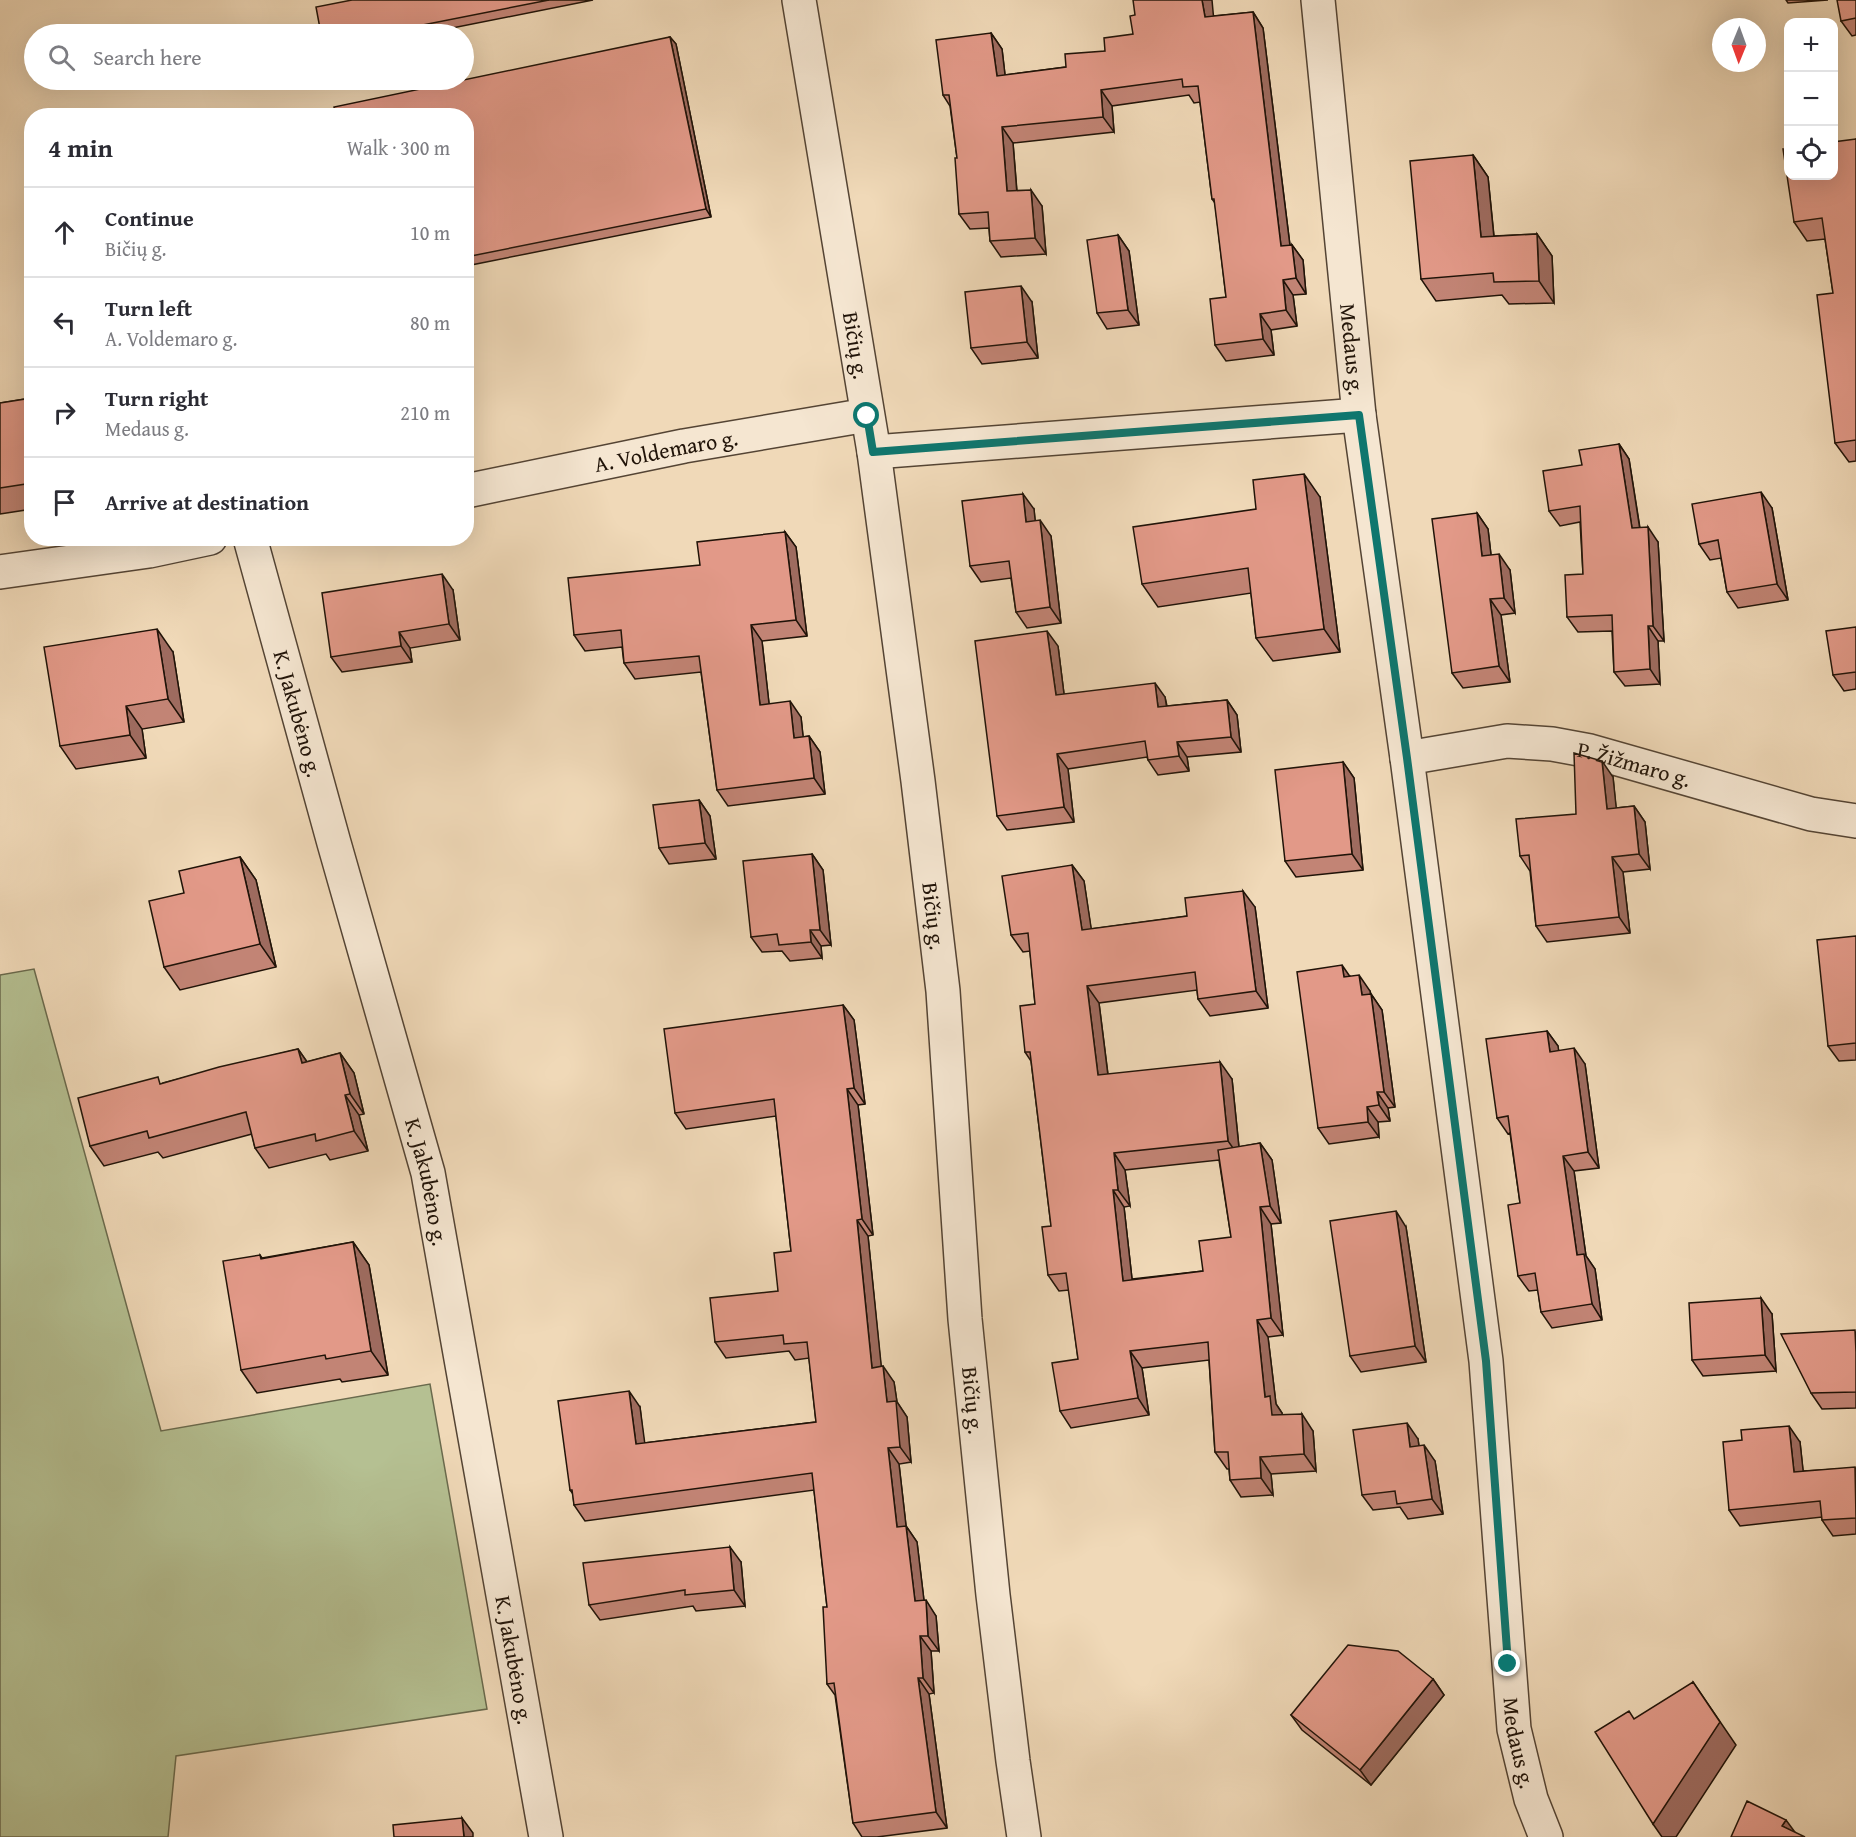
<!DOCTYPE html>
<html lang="en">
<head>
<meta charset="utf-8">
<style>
	body { margin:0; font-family:"Gentium Book Plus",serif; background:#f2f2f3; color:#2b2b33 }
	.controls { position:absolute; right:18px; top:18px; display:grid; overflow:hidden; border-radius:12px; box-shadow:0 6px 24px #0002 }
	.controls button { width:54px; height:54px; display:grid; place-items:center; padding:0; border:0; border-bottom:2px solid #e1e1e2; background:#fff; color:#2b2b33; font:30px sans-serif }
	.compass { position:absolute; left:1712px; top:18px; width:54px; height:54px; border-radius:50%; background:#fff; box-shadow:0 6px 24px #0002; rotate:181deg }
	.stop { position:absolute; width:18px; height:18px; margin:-14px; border:4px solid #0f766e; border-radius:50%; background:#fff }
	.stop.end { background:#0f766e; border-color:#fff; box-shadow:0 2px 6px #0008 }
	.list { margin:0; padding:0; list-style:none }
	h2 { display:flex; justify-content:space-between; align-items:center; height:78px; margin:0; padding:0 24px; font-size:26px }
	h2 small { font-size:20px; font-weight:400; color:#7c7c81 }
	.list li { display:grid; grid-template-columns:39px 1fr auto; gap:18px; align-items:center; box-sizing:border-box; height:90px; padding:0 24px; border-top:2px solid #e1e1e2 }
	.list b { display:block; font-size:22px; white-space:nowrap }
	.list p { margin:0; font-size:20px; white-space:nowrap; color:#7c7c81 }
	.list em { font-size:20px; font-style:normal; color:#7c7c81 }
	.icon { flex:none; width:33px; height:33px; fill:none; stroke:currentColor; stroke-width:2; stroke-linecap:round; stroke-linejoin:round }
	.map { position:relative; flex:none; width:1856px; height:1837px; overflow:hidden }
	.search { position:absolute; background:#fff; box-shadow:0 6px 24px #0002; left:24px; top:24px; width:450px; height:66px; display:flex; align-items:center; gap:15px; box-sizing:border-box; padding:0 21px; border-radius:33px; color:#7c7c81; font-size:22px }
	.panel { position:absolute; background:#fff; box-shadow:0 6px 24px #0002; left:24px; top:108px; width:450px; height:438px; border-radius:24px }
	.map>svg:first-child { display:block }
	.green { fill:#b5c092; stroke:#6a6a4d; stroke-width:1.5 }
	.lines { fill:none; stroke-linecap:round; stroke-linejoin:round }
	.minor-casing { stroke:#544434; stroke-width:36 }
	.minor { stroke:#f5e6d1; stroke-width:33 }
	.wall { fill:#c28475; stroke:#201308; stroke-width:1.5; fill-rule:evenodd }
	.shaded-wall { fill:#9e6b5f; stroke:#201308; stroke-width:1.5 }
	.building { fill:#e29988; stroke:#201308; stroke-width:1.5 }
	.route { stroke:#0f766e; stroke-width:8 }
	.labels { text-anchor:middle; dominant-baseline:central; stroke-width:4.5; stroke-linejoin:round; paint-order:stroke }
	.street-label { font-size:22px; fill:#201308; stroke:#f5e6d1 }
</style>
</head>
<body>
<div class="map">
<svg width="1856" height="1837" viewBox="0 0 1856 1837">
	<rect width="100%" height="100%" fill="#f0d9b8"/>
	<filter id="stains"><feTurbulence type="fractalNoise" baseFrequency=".00333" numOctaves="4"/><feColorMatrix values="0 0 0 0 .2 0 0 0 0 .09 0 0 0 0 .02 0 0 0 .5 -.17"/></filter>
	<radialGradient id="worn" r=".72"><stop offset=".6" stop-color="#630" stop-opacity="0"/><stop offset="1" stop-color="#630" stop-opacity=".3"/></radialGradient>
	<path class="green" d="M34 969 161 1431 430 1384 487 1709 176 1756 168 1837H0V975Z"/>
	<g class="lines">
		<defs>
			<g id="minor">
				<path id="s1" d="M799 0 874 452 918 781 943 991 965 1319 993 1595 1013 1761 1024 1837"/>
				<path id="s2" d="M1318 0 1359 415 1407 758 1486 1361 1514 1729 1531 1799 1546 1837"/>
				<path d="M874 452 1359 415"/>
				<path id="s3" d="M466 491 684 446 867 415"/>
				<path id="s4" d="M250 538 334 843 428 1173 546 1837"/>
				<path d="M0 572 149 551 210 538"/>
				<path id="s5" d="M1407 758 1507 741 1552 744 1590 751 1811 814 1856 821"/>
			</g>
		</defs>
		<use href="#minor" class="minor-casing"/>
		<use href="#minor" class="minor"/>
	</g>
	<path class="wall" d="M352 0H593L422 34H321Z
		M1786 0H1828L1788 3Z
		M1856 0V35L1852 36 1841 21Z
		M1253 12 1263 28 1290 245H1292L1303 260 1306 294 1293 295 1297 326 1271 330 1274 355 1226 361 1215 345 1226 297 1215 203 1212 199 1200 102 1194 103 1189 95 1112 106 1114 132 1013 143 1017 191 1042 206 1046 254 1001 257 990 241 989 228 970 229 959 214 957 158 950 106 943 95 991 33 1002 49 1005 75 1066 67 1105 51 1133 34 1135 15 1213 16Z
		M670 37 676 44 711 217 466 266V116Z
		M1856 139V461L1849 462 1835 443 1833 293 1825 239 1807 241 1794 222Z
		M1473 155 1488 177 1494 236 1537 234 1552 256 1554 303 1509 304 1502 295 1436 301 1421 279Z
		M1118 235 1129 251 1139 325 1107 329 1097 313Z
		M1032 302 1038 358 982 364 971 348Z
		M32 398V509L0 514V403Z
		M1619 444 1629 459 1640 528 1658 542 1664 641H1658L1660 684 1625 686 1614 672 1612 631 1578 632 1567 617 1583 574 1580 522 1560 526 1549 511 1582 465Z
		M1320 497 1340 652 1273 661 1256 638 1251 593 1158 607 1142 584 1256 509Z
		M1772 508 1788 600 1738 608 1727 592 1721 558 1710 560 1699 544Z
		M1034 509 1035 521 1051 536 1061 623 1027 628 1016 612 1011 578 981 582 970 566Z
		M1477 513 1488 529 1491 555 1510 570 1515 613 1501 615 1510 682 1463 688 1452 673Z
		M785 532 796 547 807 636 762 641 769 704 801 717 803 737 809 736 820 752 825 794 728 806 717 790 701 672 635 679 624 663 622 647 585 651 574 635 700 565Z
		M453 590 460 640 410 648 412 662 342 672 331 657Z
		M1856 627V689L1844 691 1833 675Z
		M1058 646 1064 694 1165 697 1167 706 1227 700 1237 715 1241 752 1187 757 1189 771 1158 775 1148 760 1147 757 1068 769 1074 822 1007 830 997 816Z
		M173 652 184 722 142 729 146 758 76 769 60 746Z
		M1343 762 1354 778 1363 870 1296 877 1285 861Z
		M1613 777 1616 808 1634 806 1645 822 1650 869 1623 872 1630 933 1547 942 1536 926 1530 871 1520 856 1576 814Z
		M699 800 710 816 716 859 669 864 659 848Z
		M812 854 823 870 831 945 821 946 822 958 790 961 782 951 762 952 751 937Z
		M240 857 256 880 276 967 180 990 164 967 184 893Z
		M1072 865 1084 881 1091 929 1255 907 1268 1008 1210 1016 1198 999 1197 990 1099 1003 1108 1074 1232 1079 1239 1147 1260 1143 1272 1160 1281 1223 1271 1224 1283 1335 1268 1337 1276 1404 1282 1413V1415L1313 1431 1316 1471 1271 1474 1273 1495 1241 1497 1230 1480 1229 1469H1227L1215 1452 1209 1360 1142 1368 1149 1415 1071 1428 1060 1411 1078 1359 1069 1290 1059 1291 1048 1275 1051 1226 1031 1061 1025 1052 1035 1004 1030 951 1023 952 1011 935ZM1219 1160 1231 1237 1203 1271 1132 1279 1124 1207 1130 1206 1125 1170Z
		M1856 936V1060L1839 1061 1828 1046Z
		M1350 976 1370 991 1371 994 1382 1010 1395 1107 1388 1108 1390 1121 1378 1122 1379 1137 1329 1144 1318 1128Z
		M843 1005 854 1020 865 1104 858 1105 873 1235 868 1236 881 1367 894 1382 897 1402 907 1417 911 1462 899 1464 906 1526 917 1542 924 1601 936 1616 939 1651H931L934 1693 929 1694 947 1828 877 1837H862L853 1823 835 1695 827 1684V1607L814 1490 585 1521 574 1505 573 1494 570 1490 640 1407 644 1443 816 1422 809 1358 795 1360 789 1351 726 1358 715 1342 778 1291 791 1251 776 1116 686 1129 675 1113Z
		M1547 1031 1558 1046V1050L1585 1064 1599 1168 1574 1171 1586 1256 1595 1269 1602 1320 1552 1328 1541 1312 1538 1290 1529 1291 1518 1276 1520 1203 1510 1133 1508 1134 1497 1118Z
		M298 1049 307 1062 340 1053 354 1073 364 1114 359 1115 368 1151 330 1160 326 1154 269 1168 255 1148 252 1134 163 1158 158 1152 104 1166 90 1146 163 1083Z
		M1406 1227 1426 1362 1361 1372 1350 1356Z
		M353 1242 369 1265 388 1375 342 1382 340 1379 257 1393 241 1370 260 1255 262 1258Z
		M1772 1314 1776 1371 1703 1376 1692 1360Z
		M1856 1332V1408L1822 1409 1811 1393Z
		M1418 1439 1419 1446 1435 1461 1443 1514 1408 1519 1400 1507 1373 1510 1362 1495Z
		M1800 1442 1803 1471 1856 1468V1534L1833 1536 1822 1520V1517L1740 1526 1729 1510Z
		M741 1562 745 1606 696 1611 693 1606 600 1620 589 1605Z
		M1433 1679 1444 1695 1371 1785 1302 1730 1291 1715Z"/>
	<path class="shaded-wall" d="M1202 0H1212L1215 33 1205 17Z
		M1253 12 1263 28 1292 262 1281 246Z
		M991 33 1002 49 1007 92 997 76Z
		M670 37 676 44 711 217 706 209Z
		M1101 90 1112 106 1114 132 1103 117Z
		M1002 127 1013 143 1018 207 1007 191Z
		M1473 155 1488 177 1496 258 1481 237Z
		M1031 190 1042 206 1046 254 1035 238Z
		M1537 234 1552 256 1554 303 1539 281Z
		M1118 235 1129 251 1139 325 1128 310Z
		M1292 245 1303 260 1306 294 1296 278Z
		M1283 280 1293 295 1297 326 1286 310Z
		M1021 286 1032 302 1038 358 1027 342Z
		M1260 314 1271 330 1274 355 1263 339Z
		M1619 444 1629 459 1642 543 1632 528Z
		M1304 474 1320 497 1340 652 1324 629Z
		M1761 492 1772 508 1788 600 1777 584Z
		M1023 494 1034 509 1037 538 1026 522Z
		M1477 513 1488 529 1493 572 1482 556Z
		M1040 520 1051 536 1061 623 1050 607Z
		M1648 527 1658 542 1664 641 1653 626Z
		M785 532 796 547 807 636 796 620Z
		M1499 554 1510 570 1515 613 1504 598Z
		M442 574 453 590 460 640 449 624Z
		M1490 599 1501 615 1510 682 1499 666Z
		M751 625 762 641 771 721 760 705Z
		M1648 626 1658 641 1660 684 1650 669Z
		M157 629 173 652 184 722 168 699Z
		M1047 631 1058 646 1066 710 1056 695Z
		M399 632 410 648 412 662 401 646Z
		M1155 683 1165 697 1169 722 1158 707Z
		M1227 700 1237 715 1241 752 1231 737Z
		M790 701 801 717 805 754 794 738Z
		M126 706 142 729 146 758 130 735Z
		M809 736 820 752 825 794 814 778Z
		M1177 742 1187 757 1189 771 1179 756Z
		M1057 754 1068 769 1074 822 1064 807Z
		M1602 761 1613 777 1618 825 1607 809Z
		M1343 762 1354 778 1363 870 1352 854Z
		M699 800 710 816 716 859 705 843Z
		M1634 806 1645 822 1650 869 1639 854Z
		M812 854 823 870 831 945 820 930Z
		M240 857 256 880 276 967 260 944Z
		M1612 857 1623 872 1630 933 1619 917Z
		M1072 865 1084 881 1094 947 1082 930Z
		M1243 891 1255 907 1268 1008 1256 991Z
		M810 930 821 946 822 958 811 942Z
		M1342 965 1353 981 1344 977Z
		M1359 975 1370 991 1373 1011 1362 995Z
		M1087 986 1099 1003 1110 1092 1098 1075Z
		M1371 994 1382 1010 1395 1107 1384 1092Z
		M843 1005 854 1020 865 1104 854 1088Z
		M1547 1031 1558 1046 1561 1067 1550 1052Z
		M1574 1048 1585 1064 1599 1168 1588 1152Z
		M298 1049 312 1069 302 1063Z
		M340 1053 354 1073 364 1114 350 1094Z
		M1220 1062 1232 1079 1240 1158 1228 1141Z
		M847 1089 858 1105 873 1235 862 1219Z
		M1377 1092 1388 1108 1390 1121 1379 1105Z
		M345 1095 359 1115 368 1151 354 1131Z
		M1367 1107 1378 1122 1379 1137 1368 1122Z
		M1260 1143 1272 1160 1281 1223 1270 1206Z
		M1114 1153 1125 1170 1130 1206 1118 1190Z
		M1563 1156 1574 1171 1586 1256 1595 1269 1602 1320 1592 1304 1577 1255Z
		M1113 1190 1124 1207 1134 1297 1123 1281Z
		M1260 1207 1271 1224 1283 1335 1271 1318Z
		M1396 1211 1406 1227 1426 1362 1415 1346Z
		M857 1220 868 1236 883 1383 872 1368Z
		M353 1242 369 1265 388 1375 371 1351Z
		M1761 1298 1772 1314 1776 1371 1765 1355Z
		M1257 1320 1268 1337 1276 1404 1282 1413 1283 1432 1272 1415 1265 1397Z
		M1130 1351 1142 1368 1149 1415 1138 1398Z
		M883 1366 894 1382 897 1402 907 1417 911 1462 900 1447 887 1402Z
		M629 1391 640 1407 647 1460 636 1444Z
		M1302 1414 1313 1431 1316 1471 1304 1454Z
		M1407 1423 1418 1439 1421 1462 1410 1447Z
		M1789 1426 1800 1442 1805 1488 1794 1472Z
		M1424 1445 1435 1461 1443 1514 1432 1499Z
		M888 1448 899 1464 908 1543 897 1527Z
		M1260 1457 1271 1474 1273 1495 1261 1478Z
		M906 1526 917 1542 926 1617 915 1601Z
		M730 1547 741 1562 745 1606 734 1590Z
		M926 1600 936 1616 939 1651 928 1636Z
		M920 1636 931 1651 934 1693 923 1678Z
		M918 1678 929 1694 947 1828 936 1812Z
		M1433 1679 1444 1695 1371 1785 1360 1770Z
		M1693 1682 1736 1745 1676 1837H1662L1653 1824Z
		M462 1818 473 1833V1837H464Z
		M1786 1820 1797 1835 1782 1826Z"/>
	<path class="building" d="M352 0H549L377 34H321L316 7Z
		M1133 0H1202L1205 17 1253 12 1281 246 1292 245 1296 278 1283 280 1286 310 1260 314 1263 339 1215 345 1210 299 1226 297 1214 199H1212L1198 86 1183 87 1182 79 1101 90 1103 117 1002 127 1007 191 1031 190 1035 238 990 241 988 212 959 214 955 158H957L949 95H943L936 40 991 33 997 76 1066 67 1065 54 1105 51 1104 38 1133 34 1130 16 1135 15Z
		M1837 0H1856V18L1841 21Z
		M670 37 706 209 466 257V116H336L334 107Z
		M1856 139V440L1835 443 1817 295 1833 293 1822 218 1794 222 1783 149H1788V176H1833V142Z
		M1473 155 1481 237 1537 234 1539 281 1494 282 1493 273 1421 279 1410 161Z
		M1118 235 1128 310 1097 313 1087 240Z
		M1021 286 1027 342 971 348 965 292Z
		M32 398V483L0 488V403Z
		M1619 444 1632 528 1648 527 1653 626H1648L1650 669 1614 672 1612 615 1567 617 1565 575 1583 574 1580 506 1549 511 1543 471 1582 465 1579 450Z
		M1304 474 1324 629 1256 638 1248 568 1142 584 1133 527 1256 509 1253 480Z
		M1761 492 1777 584 1727 592 1718 540 1699 544 1692 504Z
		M1023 494 1026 522 1040 520 1050 607 1016 612 1009 561 970 566 962 501Z
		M1477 513 1482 556 1499 554 1504 598 1490 599 1499 666 1452 673 1432 519Z
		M785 532 796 620 751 625 760 705 790 701 794 738 809 736 814 778 717 790 699 656 624 663 621 630 574 635 568 578 700 565 697 542Z
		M442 574 449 624 399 632 401 646 331 657 322 593Z
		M1856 627V672L1833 675 1826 631Z
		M157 629 168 699 126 706 130 735 60 746 44 647Z
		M1047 631 1056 695 1155 683 1158 707 1227 700 1231 737 1177 742 1179 756 1148 760 1145 741 1057 754 1064 807 997 816 975 641Z
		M1574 753 1602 761 1607 809 1634 806 1639 854 1612 857 1619 917 1536 926 1529 855 1520 856 1516 819 1576 814Z
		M1343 762 1352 854 1285 861 1275 770Z
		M699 800 705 843 659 848 653 805Z
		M812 854 820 930H810L811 942 779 945 777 934 751 937 743 861Z
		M240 857 260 944 164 967 149 901 184 893 179 871Z
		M1072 865 1082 930 1187 916 1185 898 1243 891 1256 991 1198 999 1195 972 1087 986 1098 1075 1220 1062 1228 1141 1114 1153 1118 1190H1113L1123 1281 1203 1271 1199 1241 1231 1237 1218 1150 1260 1143 1270 1206 1260 1207 1271 1318 1257 1320 1265 1397 1270 1396 1272 1415 1302 1414 1304 1454 1260 1457 1261 1478 1230 1480 1228 1452H1215L1208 1342 1130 1351 1138 1398 1060 1411 1052 1363 1078 1359 1066 1273 1048 1275 1042 1227 1051 1226 1030 1052H1025L1020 1006 1035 1004 1028 933 1011 935 1002 876Z
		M1856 936V1043L1828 1046 1817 940Z
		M1342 965 1344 977 1359 975 1362 995 1371 994 1384 1092H1377L1379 1105 1367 1107 1368 1122 1318 1128 1297 972Z
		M843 1005 854 1088 847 1089 862 1219 857 1220 872 1368 883 1366 887 1402 896 1401 900 1447 888 1448 897 1527 906 1526 915 1601 926 1600 928 1636H920L923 1678H918L936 1812 853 1823 834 1683 827 1684 823 1607H827L812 1473 574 1505 572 1490H570L558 1401 629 1391 636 1444 816 1422 807 1342 784 1344 783 1335 715 1342 710 1298 778 1291 774 1253 791 1251 774 1099 675 1113 664 1029Z
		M1547 1031 1550 1052 1574 1048 1588 1152 1563 1156 1577 1255 1584 1254 1592 1304 1541 1312 1535 1273 1518 1276 1508 1205 1520 1203 1508 1116 1497 1118 1486 1039Z
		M298 1049 302 1063 340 1053 350 1094 345 1095 354 1131 316 1141 315 1134 255 1148 246 1112 149 1138 147 1131 90 1146 78 1098 158 1077 160 1084 219 1067Z
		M1396 1211 1415 1346 1350 1356 1330 1221Z
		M353 1242 371 1351 326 1359 325 1355 241 1370 223 1261 260 1255 261 1259Z
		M1761 1298 1765 1355 1692 1360 1689 1303Z
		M1855 1330 1856 1352V1392L1811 1393 1781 1334Z
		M1407 1423 1410 1447 1424 1445 1432 1499 1397 1504 1395 1491 1362 1495 1353 1430Z
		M1789 1426 1794 1472 1855 1467 1856 1518 1822 1520 1820 1501 1729 1510 1723 1442 1742 1440 1741 1430Z
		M730 1547 734 1590 685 1595V1590L589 1605 583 1563Z
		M1348 1645 1398 1651 1433 1679 1360 1770 1291 1715Z
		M1693 1682 1720 1722 1653 1824 1595 1732 1629 1711 1634 1719Z
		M1747 1801 1786 1820 1782 1826 1805 1837H1731Z
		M462 1818 464 1837H394L393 1825Z"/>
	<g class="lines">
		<path class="route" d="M867 416 873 452 1359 415 1407 758 1486 1361 1508 1664"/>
	</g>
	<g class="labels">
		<g class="street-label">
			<text stroke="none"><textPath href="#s1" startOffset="350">Bičių g.</textPath></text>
			<text stroke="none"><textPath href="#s2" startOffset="351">Medaus g.</textPath></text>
			<text stroke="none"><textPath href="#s3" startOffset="204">A. Voldemaro g.</textPath></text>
			<text stroke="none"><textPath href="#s4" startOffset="182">K. Jakubėno g.</textPath></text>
			<text stroke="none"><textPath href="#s5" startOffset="231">P. Žižmaro g.</textPath></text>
			<text stroke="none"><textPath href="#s1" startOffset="926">Bičių g.</textPath></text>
			<text stroke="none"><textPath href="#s4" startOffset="668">K. Jakubėno g.</textPath></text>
			<text stroke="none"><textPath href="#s1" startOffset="1412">Bičių g.</textPath></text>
			<text stroke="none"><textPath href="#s4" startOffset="1154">K. Jakubėno g.</textPath></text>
			<text stroke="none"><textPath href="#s2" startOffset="1755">Medaus g.</textPath></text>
		</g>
	</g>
	<rect width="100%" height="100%" filter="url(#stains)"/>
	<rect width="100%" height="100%" fill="url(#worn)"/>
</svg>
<div class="controls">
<button>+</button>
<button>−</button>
<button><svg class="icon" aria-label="locate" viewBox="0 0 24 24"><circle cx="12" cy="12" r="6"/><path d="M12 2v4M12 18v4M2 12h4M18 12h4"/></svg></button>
</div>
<svg class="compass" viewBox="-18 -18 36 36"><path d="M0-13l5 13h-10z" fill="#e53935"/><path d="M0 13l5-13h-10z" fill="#7c7c81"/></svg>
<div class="stop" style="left:867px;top:416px"></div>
<div class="stop end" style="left:1508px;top:1664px"></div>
<div class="search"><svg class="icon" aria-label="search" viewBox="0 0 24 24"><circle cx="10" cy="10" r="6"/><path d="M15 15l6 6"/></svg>Search here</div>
<section class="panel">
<h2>4 min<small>Walk · 300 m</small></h2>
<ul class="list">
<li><svg class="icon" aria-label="ahead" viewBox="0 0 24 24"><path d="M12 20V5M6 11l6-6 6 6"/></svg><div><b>Continue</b><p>Bičių g.</p></div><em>10 m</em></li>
<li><svg class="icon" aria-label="left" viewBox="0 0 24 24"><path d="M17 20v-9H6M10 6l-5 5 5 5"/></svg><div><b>Turn left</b><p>A. Voldemaro g.</p></div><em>80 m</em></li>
<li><svg class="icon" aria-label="right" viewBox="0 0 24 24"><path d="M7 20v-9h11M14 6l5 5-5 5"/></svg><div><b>Turn right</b><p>Medaus g.</p></div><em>210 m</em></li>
<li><svg class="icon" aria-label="arrive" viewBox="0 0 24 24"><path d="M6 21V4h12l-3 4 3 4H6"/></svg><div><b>Arrive at destination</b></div></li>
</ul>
</section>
</div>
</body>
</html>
